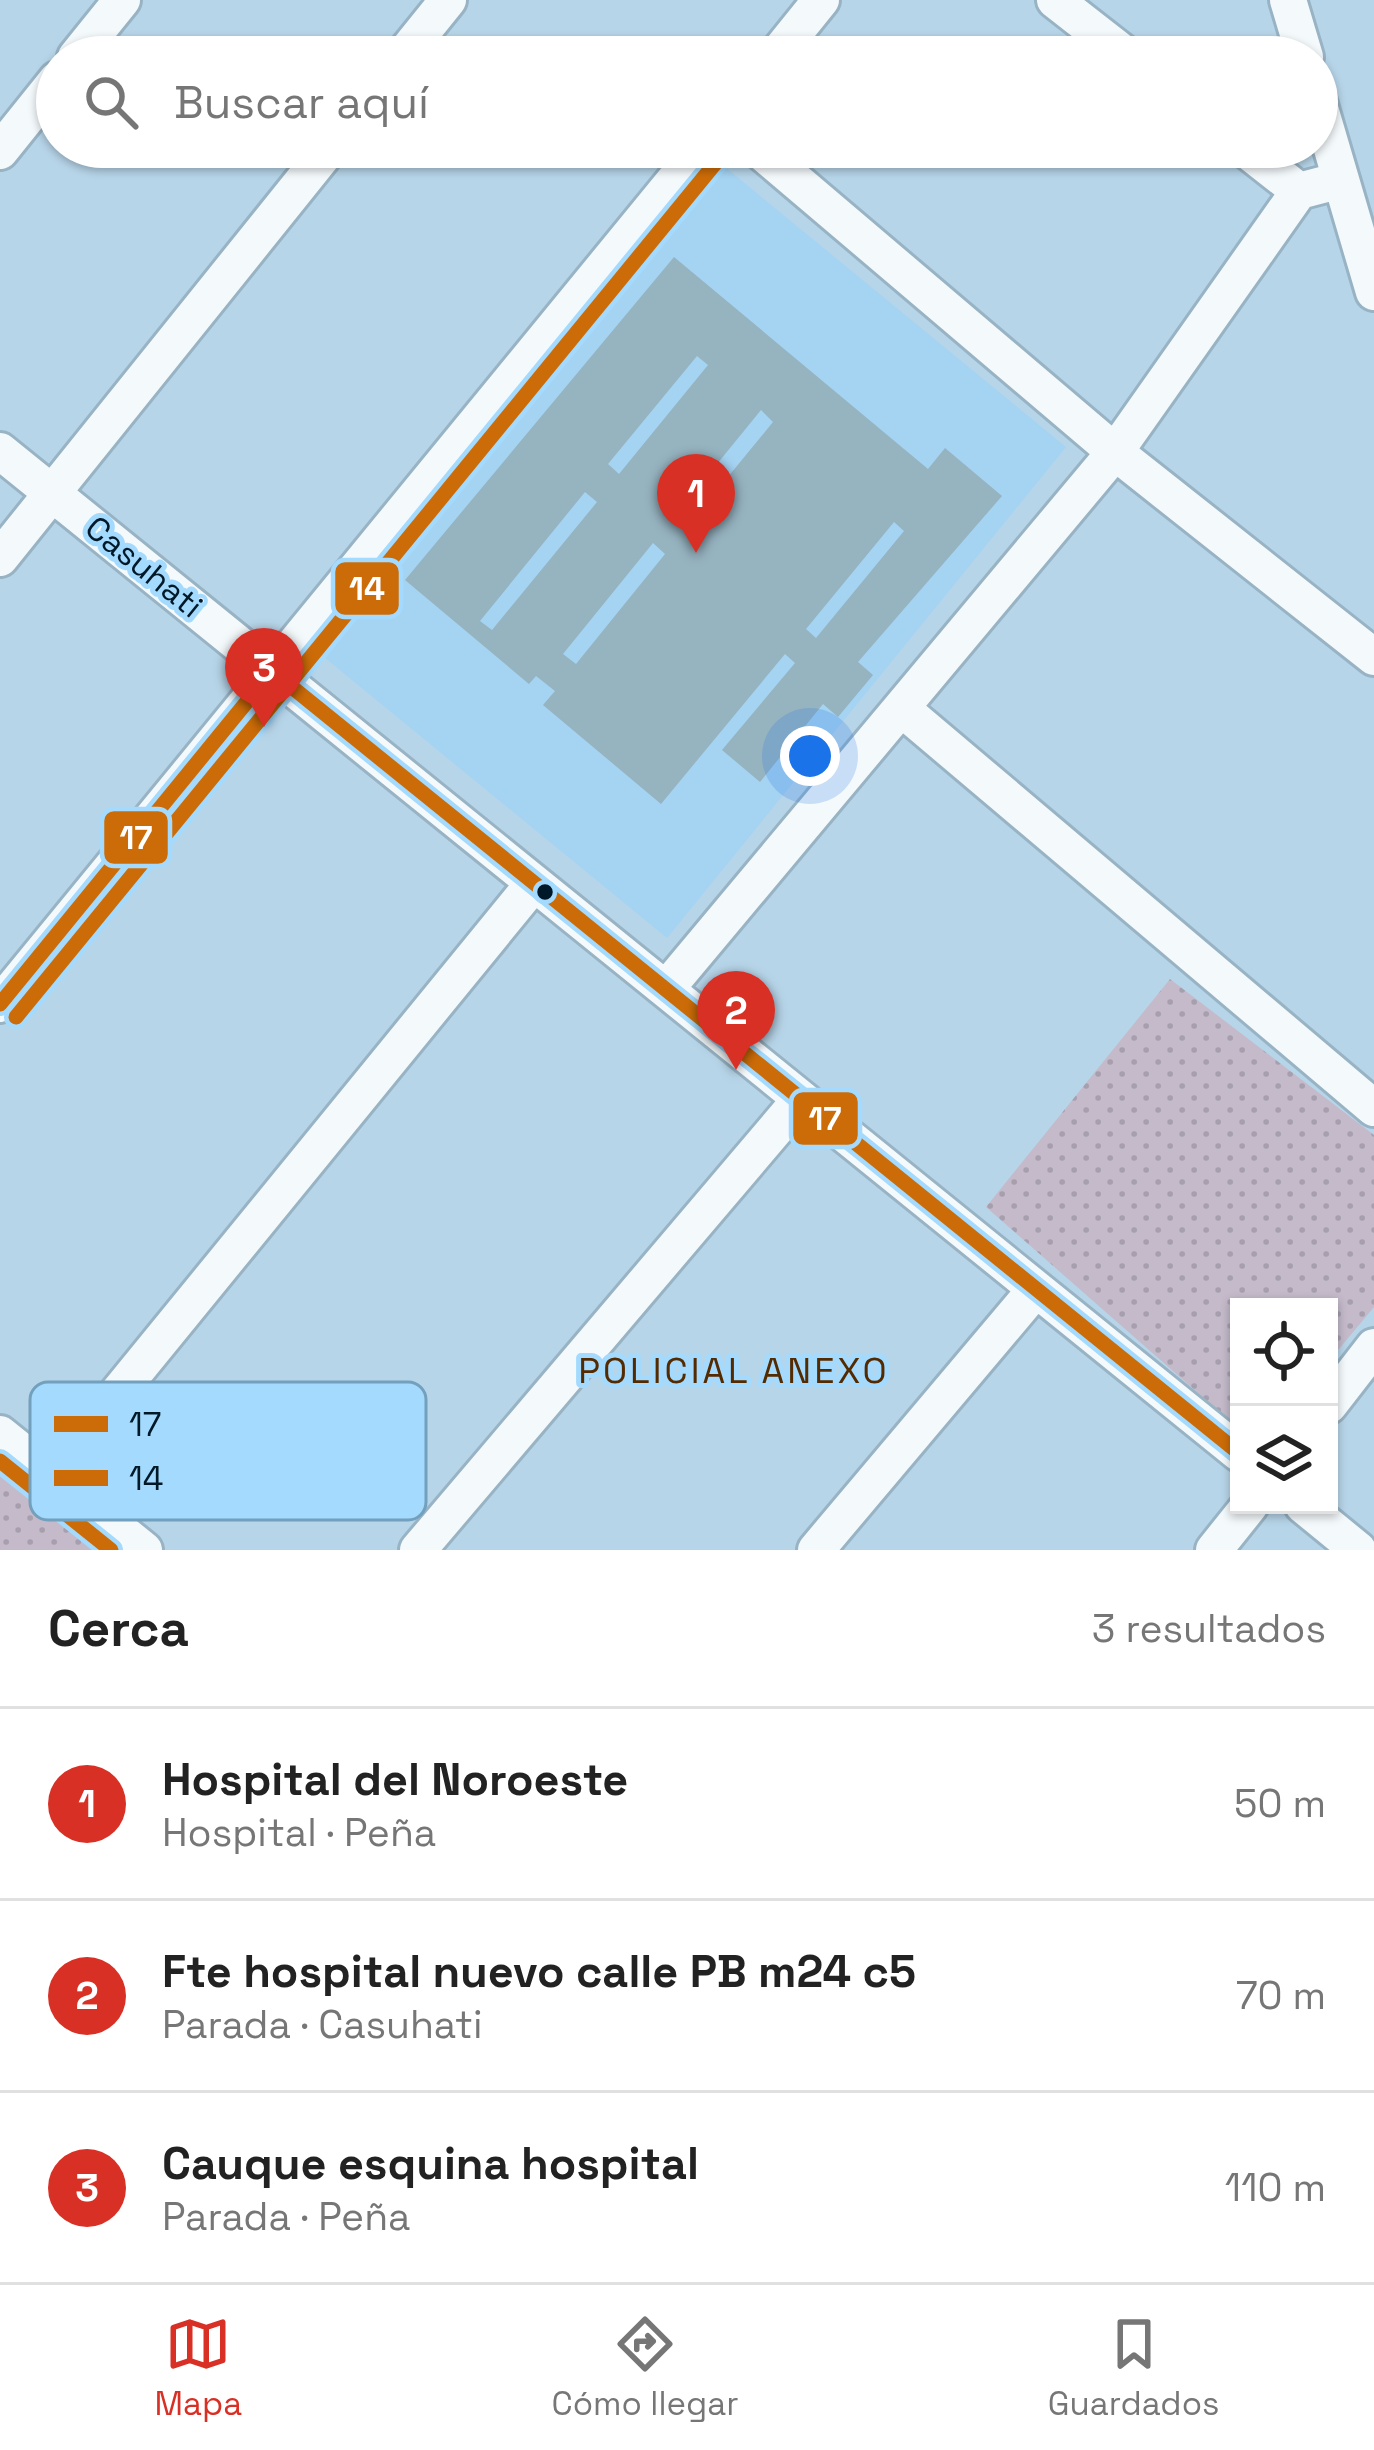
<!DOCTYPE html>
<html lang="es">
<head>
<meta charset="utf-8">
<style>
	body { margin:0; font-family:"Space Grotesk",sans-serif; background:#f2f2f2; color:#222 }
	.controls { position:absolute; right:36px; bottom:36px; display:grid; overflow:hidden; border-radius:0px; box-shadow:0 3px 9px #0004 }
	.controls button { width:108px; height:108px; display:grid; place-items:center; padding:0; border:0; border-bottom:3px solid #e0e0e0; background:#fff; color:#222; font:60px sans-serif }
	.you { position:absolute; left:810px; top:756px; width:42px; height:42px; margin:-30px; border:9px solid #fff; border-radius:50%; background:#1a73e8; box-shadow:0 0 0 18px #1a73e833 }
	.badge { display:grid; place-items:center; width:78px; height:78px; border-radius:50%; background:#d93025; color:#fff; font-size:39px; font-weight:700 }
	.pin { position:absolute; translate:-50% -99px; filter:drop-shadow(0 3px 6px #0008) }
	.pin::after { content:''; position:absolute; top:63px; width:42px; height:36px; background:inherit; clip-path:polygon(0 0,100% 0,50% 100%) }
	.list { margin:0; padding:0; list-style:none }
	h2 { display:flex; justify-content:space-between; align-items:center; height:156px; margin:0; padding:0 48px; font-size:51px }
	h2 small { font-size:39px; font-weight:400; color:#767676 }
	.list li { display:grid; grid-template-columns:78px 1fr auto; gap:36px; align-items:center; box-sizing:border-box; height:192px; padding:0 48px; border-top:3px solid #e0e0e0 }
	.list b { display:block; font-size:45px; white-space:nowrap }
	.list p { margin:0; font-size:39px; white-space:nowrap; color:#767676 }
	.list em { font-size:39px; font-style:normal; color:#767676 }
	.icon { flex:none; width:66px; height:66px; fill:none; stroke:currentColor; stroke-width:2; stroke-linecap:round; stroke-linejoin:round }
	.map { position:relative; flex:none; width:1374px; height:1550px; overflow:hidden }
	.search { position:absolute; background:#fff; box-shadow:0 3px 9px #0004; left:36px; right:36px; top:36px; height:132px; display:flex; align-items:center; gap:30px; box-sizing:border-box; padding:0 42px; border-radius:66px; color:#767676; font-size:45px }
	.sheet { height:732px; background:#fff }
	nav { display:flex; justify-content:space-around; align-items:center; box-sizing:border-box; height:168px; border-top:3px solid #e0e0e0; background:#fff; font-size:33px; color:#767676 }
	nav a { display:grid; justify-items:center; gap:6px }
	nav .on { color:#d93025 }
	.map>svg:first-child { display:block }
	.built { fill:#a5d3f2 }
	.grass { fill:url(#grass-dots) }
	.building { fill:#96b3c0; fill-rule:evenodd }
	.lines { fill:none; stroke-linecap:round; stroke-linejoin:round }
	.minor-casing { stroke:#98b3c4; stroke-width:42 }
	.minor { stroke:#f4f9fc; stroke-width:36 }
	.bus-1-casing { stroke:#a3dafd; stroke-width:24 }
	.bus-2-casing { stroke:#a3dafd; stroke-width:24 }
	.bus-1 { stroke:#cc6c08; stroke-width:15 }
	.bus-2 { stroke:#cc6c08; stroke-width:15 }
	.bus-dot { fill:#001929; stroke:#a3dafd; stroke-width:4.5 }
	.labels { text-anchor:middle; dominant-baseline:central; stroke-width:10; stroke-linejoin:round; paint-order:stroke }
	.street-label { font-size:33px; fill:#001929; stroke:#a3dafd }
	.neighbourhood-label { font-size:36px; letter-spacing:3px; fill:#542a00; stroke:#a3dafd }
	.key { fill:#a3dafd; stroke:#72a0bd; stroke-width:3 }
	.key-label { font-size:33px; fill:#001929 }
	.line-badge { stroke:#a3dafd; stroke-width:4.5 }
	.badge-label { font-size:33px; text-anchor:middle; font-weight:bold; fill:#fff }
</style>
</head>
<body>
<div class="map">
<svg width="1374" height="1550" viewBox="0 0 1374 1550">
	<defs>
		<pattern id="grass-dots" width="8" height="8" patternUnits="userSpaceOnUse" patternTransform="scale(3)"><rect width="8" height="8" fill="#c4baca"/><path d="M2 2h.1M6 6h.1" fill="none" stroke="#a79fae" stroke-width="1.8" stroke-linecap="round"/></pattern>
	</defs>
	<rect width="100%" height="100%" fill="#b7d5e9"/>
	<path class="built" d="M725 167 1066 447 667 938 325 658Z"/>
	<path class="grass" d="M1170 979 1374 1135V1307L1329 1361V1307H1239V1429L986 1207Z
		M0 1466 106 1550H0Z"/>
	<path class="building" d="M674 257 928 469 945 448 1002 496 858 662 873 675 838 717 823 704 760 782 722 750 795 663 785 654 661 804 543 705 555 691 536 676 529 684 405 580ZM697 356 708 365 619 474 608 464ZM761 410 773 422 686 528 673 518ZM585 492 597 502 492 630 480 621ZM894 522 904 531 816 638 806 629ZM653 543 665 554 576 664 563 654Z"/>
	<g class="lines">
		<defs>
			<path id="minor" d="M1055 0 1128 57
				M1288 0 1305 57
				M76 57 122 0
				M402 57 448 0
				M775 57 821 0
				M1317 98 1374 292
				M756 147 1115 452 1374 657
				M1243 147 1299 191
				M0 151 57 80
				M0 451 1239 1453
				M0 558 330 147
				M901 708 1374 1108
				M666 989 1115 452 1299 191 1341 180
				M0 1004 702 147
				M1329 1405 1374 1347
				M0 1434 144 1550
				M51 1475 534 883
				M1303 1505 1358 1550
				M418 1550 801 1099
				M816 1550 1036 1289
				M1214 1550 1250 1505"/>
		</defs>
		<use href="#minor" class="minor-casing"/>
		<use href="#minor" class="minor"/>
		<defs>
			<path id="bus-1" d="M272 671 1239 1453
				M0 1004 272 671"/>
			<path id="bus-2" d="M16 1017 718 160
				M0 1461 111 1550"/>
		</defs>
		<use href="#bus-1" class="bus-1-casing"/>
		<use href="#bus-2" class="bus-2-casing"/>
		<use href="#bus-1" class="bus-1"/>
		<use href="#bus-2" class="bus-2"/>
	</g>
	<circle class="bus-dot" cx="545" cy="892" r="10"/>
	<g class="labels">
		<g class="street-label">
			<text transform="translate(144 567) rotate(39)">Casuhati</text>
		</g>
		<g class="neighbourhood-label">
			<text x="734" y="1371">POLICIAL ANEXO</text>
		</g>
	</g>
	<rect x="30" y="1382" width="396" height="138" rx="18" class="key"/>
	<rect x="54" y="1416" width="54" height="16" fill="#cc6c08"/>
	<rect x="54" y="1470" width="54" height="16" fill="#cc6c08"/>
	<g class="key-label">
		<text x="129" y="1436">17</text>
		<text x="129" y="1490">14</text>
	</g>
	<g class="line-badge">
		<rect x="333" y="560" width="68" height="57" rx="12" fill="#cc6c08"/>
		<rect x="102" y="809" width="68" height="57" rx="12" fill="#cc6c08"/>
		<rect x="791" y="1090" width="69" height="57" rx="12" fill="#cc6c08"/>
	</g>
	<g class="badge-label">
		<text x="367" y="600">14</text>
		<text x="136" y="849">17</text>
		<text x="825" y="1130">17</text>
	</g>
</svg>
<div class="controls">
<button><svg class="icon" aria-label="locate" viewBox="0 0 24 24"><circle cx="12" cy="12" r="6"/><path d="M12 2v4M12 18v4M2 12h4M18 12h4"/></svg></button>
<button><svg class="icon" aria-label="layers" viewBox="0 0 24 24"><path d="M12 4l9 5-9 5-9-5zM3 14l9 5 9-5"/></svg></button>
</div>
<div class="you"></div>
<div class="pin badge" style="left:696px;top:553px">1</div>
<div class="pin badge" style="left:736px;top:1070px">2</div>
<div class="pin badge" style="left:264px;top:727px">3</div>
<div class="search"><svg class="icon" aria-label="search" viewBox="0 0 24 24"><circle cx="10" cy="10" r="6"/><path d="M15 15l6 6"/></svg>Buscar aquí</div>
</div>
<section class="sheet">
<h2>Cerca<small>3 resultados</small></h2>
<ul class="list">
<li><span class="badge">1</span><div><b>Hospital del Noroeste</b><p>Hospital · Peña</p></div><em>50 m</em></li>
<li><span class="badge">2</span><div><b>Fte hospital nuevo calle PB m24 c5</b><p>Parada · Casuhati</p></div><em>70 m</em></li>
<li><span class="badge">3</span><div><b>Cauque esquina hospital</b><p>Parada · Peña</p></div><em>110 m</em></li>
</ul>
</section>
<nav>
<a class="on"><svg class="icon" aria-label="map" viewBox="0 0 24 24"><path d="M3 6l6-2 6 2 6-2v14l-6 2-6-2-6 2zM9 4v14M15 6v14"/></svg>Mapa</a>
<a><svg class="icon" aria-label="directions" viewBox="0 0 24 24"><path d="M12 3l9 9-9 9-9-9zM9 14v-3h6M13 9l2 2-2 2"/></svg>Cómo llegar</a>
<a><svg class="icon" aria-label="saved" viewBox="0 0 24 24"><path d="M7 4h10v16l-5-4-5 4z"/></svg>Guardados</a>
</nav>
</body>
</html>
